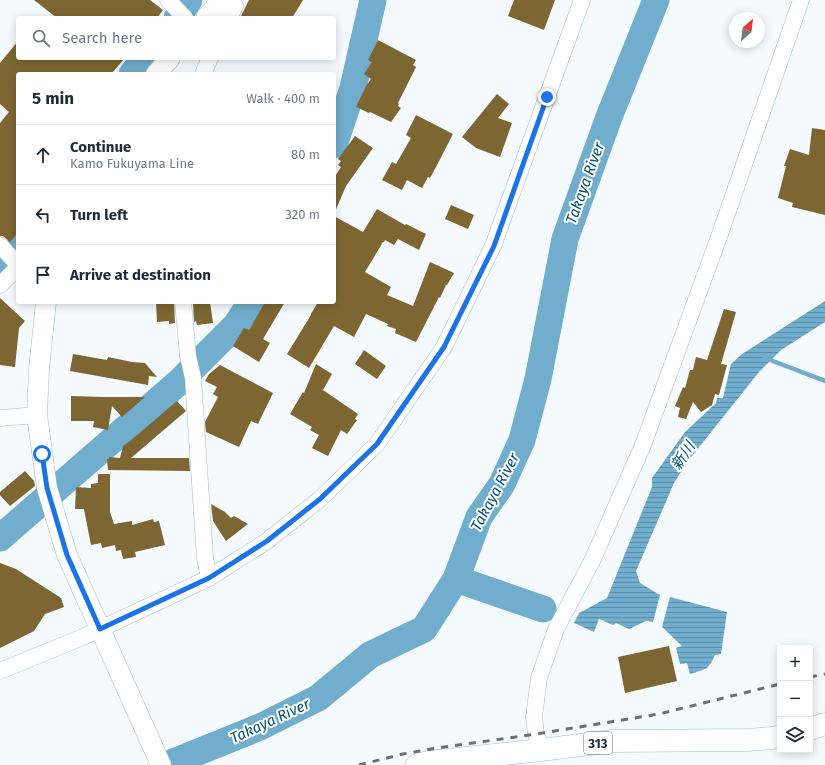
<!DOCTYPE html>
<html lang="en">
<head>
<meta charset="utf-8">
<style>
	body { margin:0; font-family:"Fira Sans","Noto Sans JP",sans-serif; background:#f6f6f7; color:#1f2937 }
	.controls { position:absolute; right:12px; bottom:12px; display:grid; overflow:hidden; border-radius:4px; box-shadow:0 2px 10px #0003 }
	.controls button { width:36px; height:36px; display:grid; place-items:center; padding:0; border:0; border-bottom:1px solid #e0e1e3; background:#fff; color:#1f2937; font:20px sans-serif }
	.compass { position:absolute; left:729px; top:12px; width:36px; height:36px; border-radius:50%; background:#fff; box-shadow:0 2px 10px #0003; rotate:28deg }
	.stop { position:absolute; width:12px; height:12px; margin:-9px; border:3px solid #1a73e8; border-radius:50%; background:#fff }
	.stop.end { background:#1a73e8; border-color:#fff; box-shadow:0 1px 4px #0008 }
	.list { margin:0; padding:0; list-style:none }
	h2 { display:flex; justify-content:space-between; align-items:center; height:52px; margin:0; padding:0 16px; font-size:17px }
	h2 small { font-size:13px; font-weight:400; color:#747a83 }
	.list li { display:grid; grid-template-columns:26px 1fr auto; gap:12px; align-items:center; box-sizing:border-box; height:60px; padding:0 16px; border-top:1px solid #e0e1e3 }
	.list b { display:block; font-size:15px; white-space:nowrap }
	.list p { margin:0; font-size:13px; white-space:nowrap; color:#747a83 }
	.list em { font-size:13px; font-style:normal; color:#747a83 }
	.icon { flex:none; width:22px; height:22px; fill:none; stroke:currentColor; stroke-width:2; stroke-linecap:round; stroke-linejoin:round }
	.map { position:relative; flex:none; width:825px; height:765px; overflow:hidden }
	.search { position:absolute; background:#fff; box-shadow:0 2px 10px #0003; left:16px; top:16px; width:320px; height:44px; display:flex; align-items:center; gap:10px; box-sizing:border-box; padding:0 14px; border-radius:4px; color:#747a83; font-size:15px }
	.panel { position:absolute; background:#fff; box-shadow:0 2px 10px #0003; left:16px; top:72px; width:320px; height:232px; border-radius:4px }
	.map>svg:first-child { display:block }
	.water { fill:url(#water-rules) }
	.lines { fill:none; stroke-linecap:round; stroke-linejoin:round }
	.stream { stroke:#71adcc; stroke-width:4.5 }
	.river { stroke:#71adcc; stroke-width:27 }
	.building { fill:#7d6631 }
	.minor-casing { stroke:#a0bccb; stroke-width:17 }
	.major-casing { stroke:#a0bccb; stroke-width:21 }
	.highway-casing { stroke:#a0bccb; stroke-width:23 }
	.minor { stroke:#fff; stroke-width:16 }
	.major { stroke:#fff; stroke-width:20 }
	.highway { stroke:#fff; stroke-width:22 }
	.rail { stroke:#687177; stroke-width:3; stroke-dasharray:7 7; stroke-linecap:butt }
	.route { stroke:#1a73e8; stroke-width:5 }
	.labels { text-anchor:middle; dominant-baseline:central; stroke-width:4; stroke-linejoin:round; paint-order:stroke }
	.shield { fill:#fff; stroke:#60686d; stroke-width:1 }
	.shield-label { font-size:13px; font-weight:bold; fill:#1c272e }
	.water-label { font-size:15px; font-style:italic; fill:#005372; stroke:#fff }
</style>
</head>
<body>
<div class="map">
<svg width="825" height="765" viewBox="0 0 825 765">
	<defs>
		<pattern id="water-rules" width="6" height="5" patternUnits="userSpaceOnUse"><rect width="6" height="5" fill="#71adcc"/><path d="M0 2.5h6" fill="none" stroke="#5c8da6"/></pattern>
	</defs>
	<rect width="100%" height="100%" fill="#f5fafe"/>
	<path class="water" d="M825 301V322L781 350 759 372 688 461 674 483 636 571 640 583 660 595 653 622 646 621 629 629 616 623 613 625 599 619 594 632 574 623 579 613 607 598 652 487V478L685 432 716 403 717 398H723L731 364 742 354Z
		M670 597 727 612 721 654 715 655C708 671 705 669 690 674L687 663 680 664 676 648 682 646 662 627Z"/>
	<g class="lines">
		<path class="stream" d="M765 358 825 381"/>
		<path class="river" d="M177 18 189 0
			M132 74 145 58
			M334 145 353 88 373 0
			M0 266 18 249
			M0 538 179 382 236 325 251 302
			M456 579 543 609
			M166 765 260 727 318 698 370 655 424 629 456 579 479 517 502 484 522 440 538 379 565 239 609 117 656 0"/>
	</g>
	<path class="building" d="M34 0H150L163 10 157 18H57Z
		M249 0H303L292 18H240Z
		M514 0H555L544 30 508 16Z
		M378 40 416 60 413 65 416 67 398 103 399 104 398 106 401 108 391 122 370 112 369 113 356 107 366 86 371 79 364 74 372 62 368 60Z
		M18 41V58H125L111 74H18V233L10 242 3 236H0V123L9 112 0 104V63Z
		M497 94 509 104 498 118 512 123 500 157 476 148 462 137Z
		M416 115 453 134 436 167 430 178 428 177 422 188 407 180 402 190 382 180 392 162 396 164 411 138 406 135Z
		M812 128 825 130V215L792 207 793 203 778 198 786 166H784L790 149 809 155Z
		M355 136 373 148 346 186 334 214V178L341 167 338 165 341 161 338 159Z
		M451 205 474 215 468 229 445 219Z
		M377 209 405 225 406 224 426 234 419 250 398 239 394 245 385 240 384 242H383L365 272 391 287 387 295 413 306 430 262 454 273 447 285H446L440 298 439 297 416 342 395 333 396 329 387 326 388 324 366 314 354 337 334 326 309 368 287 354 311 315V314L318 302H334V216L363 232Z
		M0 298 25 321 19 328 15 367 0 365Z
		M156 302H174L175 323 169 324V321L157 322Z
		M193 302H210L213 323 197 325 196 321 194 322Z
		M265 302H285L263 339 270 343 259 362 233 346 244 328 249 330Z
		M724 309 736 312 721 364 727 365 719 395 715 394 712 405 701 412 693 402 686 419 678 417 680 408 675 406 683 387 685 388 690 370H693L696 357 707 360Z
		M364 350 386 366 377 379 355 364Z
		M73 354 107 360 108 357 132 362 145 363 157 377 149 376 148 385 70 371Z
		M316 364 332 374 323 390 358 414 355 419 357 420 347 434 341 430 328 456 312 448 319 435 310 430 312 427 290 414 303 392 304 393Z
		M220 365 273 393 258 424 251 421 239 447 206 432 205 422 218 397 213 394 217 387 205 381 209 374Z
		M71 396 104 397H145L122 417 112 406 108 430 93 427 94 421H71Z
		M177 401 186 411 131 458H189L190 471 108 470 107 459H109V457L120 458 123 446 130 441Z
		M25 471 34 481 35 486 10 506 0 495V492Z
		M98 474H110V512L114 524 132 521V525L153 519 154 522 159 521 165 545 135 552 136 557 123 559 121 550 116 551 115 545 102 548 101 543 91 545 84 509H75L76 487 91 488V484L98 483Z
		M211 504 225 512 231 518 234 516 248 524 226 541 213 521Z
		M0 563 16 569 61 598 64 607 45 614 34 631 0 648Z
		M669 646 677 681 625 693 618 657Z"/>
	<g class="lines">
		<defs>
			<path id="minor" d="M168 0 185 18
				M229 0 235 6 229 18
				M203 74 210 58
				M0 245 18 265
				M0 285 18 267
				M183 302 188 356 193 378 205 558 209 578
				M0 418 37 415
				M0 671 83 637 209 578 267 541 320 499 377 444 444 347 493 246 582 0
				M541 750 536 734 534 717 539 678 556 629 592 561 643 445 720 234 801 0"/>
			<path id="major" d="M206 18 222 0
				M156 74 170 58
				M46 302 39 369 37 415 47 488 67 555 161 765"/>
			<path id="highway" d="M810 729 825 724
				M417 765 429 762 541 750 613 741 747 740 773 738 780 736"/>
		</defs>
		<use href="#minor" class="minor-casing"/>
		<use href="#major" class="major-casing"/>
		<use href="#highway" class="highway-casing"/>
		<use href="#minor" class="minor"/>
		<use href="#major" class="major"/>
		<use href="#highway" class="highway"/>
		<path class="rail" d="M810 677 825 674
			M359 765 403 754 431 749 536 734 659 714 780 684"/>
	</g>
	<g class="lines">
		<path class="route" d="M42 454 47 488 67 555 100 629 209 578 267 541 320 499 377 444 444 347 494 246 547 97"/>
	</g>
	<g class="labels">
		<rect class="shield" x="584" y="732" width="28" height="22" rx="3"/>
		<g class="shield-label">
			<text x="598" y="743">313</text>
		</g>
		<g class="water-label">
			<text transform="translate(585 183) rotate(-70)">Takaya River</text>
			<text transform="translate(683 456) rotate(-57)">新川</text>
			<text transform="translate(495 492) rotate(-62)">Takaya River</text>
			<text transform="translate(270 721) rotate(-25)">Takaya River</text>
		</g>
	</g>
</svg>
<div class="controls">
<button>+</button>
<button>−</button>
<button><svg class="icon" aria-label="layers" viewBox="0 0 24 24"><path d="M12 4l9 5-9 5-9-5zM3 14l9 5 9-5"/></svg></button>
</div>
<svg class="compass" viewBox="-18 -18 36 36"><path d="M0-13l5 13h-10z" fill="#e53935"/><path d="M0 13l5-13h-10z" fill="#747a83"/></svg>
<div class="stop" style="left:42px;top:454px"></div>
<div class="stop end" style="left:547px;top:97px"></div>
<div class="search"><svg class="icon" aria-label="search" viewBox="0 0 24 24"><circle cx="10" cy="10" r="6"/><path d="M15 15l6 6"/></svg>Search here</div>
<section class="panel">
<h2>5 min<small>Walk · 400 m</small></h2>
<ul class="list">
<li><svg class="icon" aria-label="ahead" viewBox="0 0 24 24"><path d="M12 20V5M6 11l6-6 6 6"/></svg><div><b>Continue</b><p>Kamo Fukuyama Line</p></div><em>80 m</em></li>
<li><svg class="icon" aria-label="left" viewBox="0 0 24 24"><path d="M17 20v-9H6M10 6l-5 5 5 5"/></svg><div><b>Turn left</b></div><em>320 m</em></li>
<li><svg class="icon" aria-label="arrive" viewBox="0 0 24 24"><path d="M6 21V4h12l-3 4 3 4H6"/></svg><div><b>Arrive at destination</b></div></li>
</ul>
</section>
</div>
</body>
</html>
